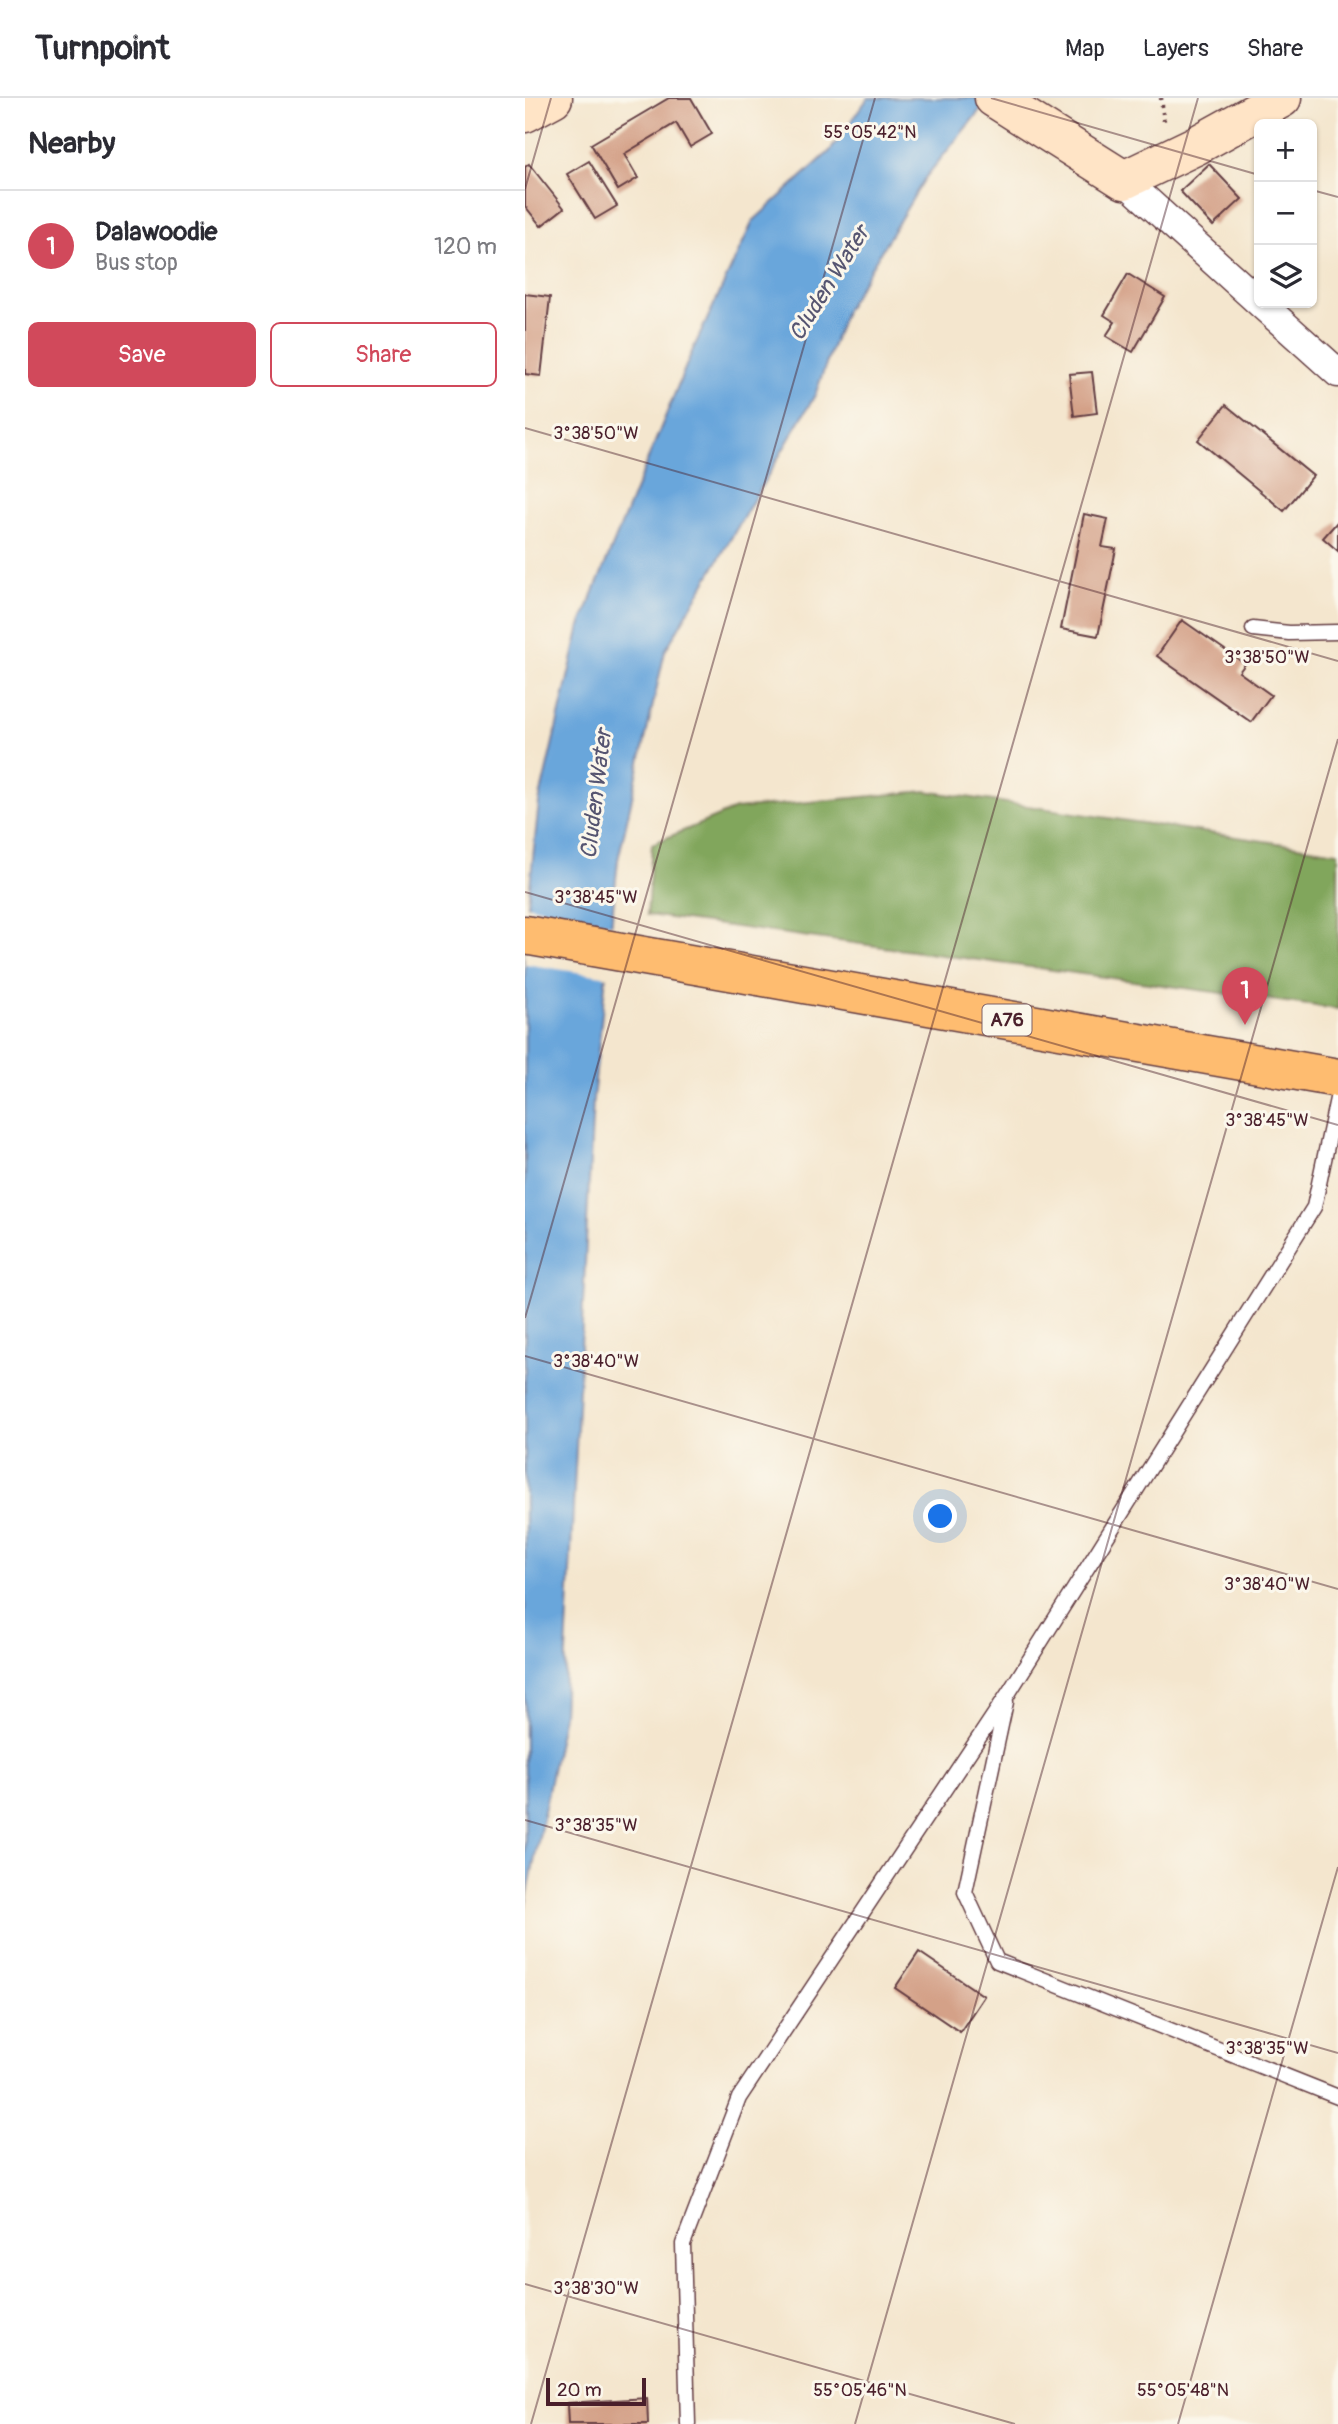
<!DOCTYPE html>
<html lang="en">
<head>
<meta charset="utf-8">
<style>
	body { margin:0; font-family:Pangolin,sans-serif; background:#f7f7f7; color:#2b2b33 }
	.controls { position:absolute; right:21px; top:21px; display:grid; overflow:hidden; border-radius:10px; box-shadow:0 2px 5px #0004 }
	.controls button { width:63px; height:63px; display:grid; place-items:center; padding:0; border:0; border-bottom:2px solid #e1e1e2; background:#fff; color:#2b2b33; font:35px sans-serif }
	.scale { position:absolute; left:21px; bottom:18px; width:100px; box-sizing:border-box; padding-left:7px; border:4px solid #4a1f2b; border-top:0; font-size:19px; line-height:24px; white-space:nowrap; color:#4a1f2b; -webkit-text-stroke:5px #fbf7ec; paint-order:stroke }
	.you { position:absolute; left:416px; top:1419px; width:24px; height:24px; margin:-18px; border:5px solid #fff; border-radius:50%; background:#1a73e8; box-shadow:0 0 0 10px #1a73e833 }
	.badge { display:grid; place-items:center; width:46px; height:46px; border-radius:50%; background:#d1495b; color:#fff; font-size:23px; font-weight:700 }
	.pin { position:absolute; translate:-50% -58px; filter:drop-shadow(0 2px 4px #0008) }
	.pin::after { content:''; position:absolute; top:37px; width:24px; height:21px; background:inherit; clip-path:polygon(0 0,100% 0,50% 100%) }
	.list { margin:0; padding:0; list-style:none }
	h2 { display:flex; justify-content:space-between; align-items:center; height:91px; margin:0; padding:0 28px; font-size:30px }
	h2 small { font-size:23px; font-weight:400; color:#7c7c81 }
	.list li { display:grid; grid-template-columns:46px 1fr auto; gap:21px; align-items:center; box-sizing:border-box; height:112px; padding:0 28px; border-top:2px solid #e1e1e2 }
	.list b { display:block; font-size:26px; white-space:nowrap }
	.list p { margin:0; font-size:23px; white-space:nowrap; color:#7c7c81 }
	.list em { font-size:23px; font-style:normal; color:#7c7c81 }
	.actions { display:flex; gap:14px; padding:21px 28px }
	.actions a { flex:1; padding:16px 0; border:2px solid #d1495b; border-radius:10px; text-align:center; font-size:24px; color:#d1495b }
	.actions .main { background:#d1495b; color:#fff }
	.icon { flex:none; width:38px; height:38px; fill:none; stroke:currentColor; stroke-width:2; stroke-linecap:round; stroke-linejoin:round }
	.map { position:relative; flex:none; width:813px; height:2326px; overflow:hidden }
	header { display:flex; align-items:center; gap:42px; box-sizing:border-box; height:98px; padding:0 35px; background:#fff; border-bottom:2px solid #e1e1e2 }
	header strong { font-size:33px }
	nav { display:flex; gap:38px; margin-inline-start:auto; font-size:24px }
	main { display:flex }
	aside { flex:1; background:#fff }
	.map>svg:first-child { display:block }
	.forest { fill:#81a65b; stroke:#666243; stroke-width:2 }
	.water { fill:#69a6db; stroke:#5a6283; stroke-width:2 }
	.pier { fill:#f4e6ce }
	.building { fill:#d4a188 }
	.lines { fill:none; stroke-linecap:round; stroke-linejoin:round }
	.lane-casing { stroke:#643d43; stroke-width:17 }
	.street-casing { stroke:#643d43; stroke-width:31 }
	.secondary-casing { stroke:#643d43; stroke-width:41 }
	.highway-casing { stroke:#643d43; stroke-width:41 }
	.path { stroke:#643d43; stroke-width:4.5; stroke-dasharray:2 5; stroke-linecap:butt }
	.lane { stroke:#fff; stroke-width:14 }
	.street { stroke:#fff; stroke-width:28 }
	.secondary { stroke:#ffe4c6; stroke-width:38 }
	.highway { stroke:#febc70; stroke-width:38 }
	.ticks { fill:none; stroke:#4a1f2b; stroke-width:2; stroke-opacity:0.45 }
	.labels { text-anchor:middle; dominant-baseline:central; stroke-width:6; stroke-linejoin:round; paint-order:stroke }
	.shield { fill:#fbf7ec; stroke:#7f6065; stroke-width:2 }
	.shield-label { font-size:19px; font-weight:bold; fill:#4a1f2b }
	.water-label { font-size:23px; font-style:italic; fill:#565571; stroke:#fbf7ec }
	.ticks-label { font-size:18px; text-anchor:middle; fill:#4a1f2b; stroke:#fbf7ec; stroke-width:6; stroke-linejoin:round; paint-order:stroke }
</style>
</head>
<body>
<header>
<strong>Turnpoint</strong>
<nav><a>Map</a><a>Layers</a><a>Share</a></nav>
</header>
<main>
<aside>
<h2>Nearby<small></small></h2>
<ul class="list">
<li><span class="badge">1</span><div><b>Dalawoodie</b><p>Bus stop</p></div><em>120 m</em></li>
</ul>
<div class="actions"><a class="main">Save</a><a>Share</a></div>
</aside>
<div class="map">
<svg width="813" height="2326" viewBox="0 0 813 2326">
	<rect width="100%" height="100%" fill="#fbf7ec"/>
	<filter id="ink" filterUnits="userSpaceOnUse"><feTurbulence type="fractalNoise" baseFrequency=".0143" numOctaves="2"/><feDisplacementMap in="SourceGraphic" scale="14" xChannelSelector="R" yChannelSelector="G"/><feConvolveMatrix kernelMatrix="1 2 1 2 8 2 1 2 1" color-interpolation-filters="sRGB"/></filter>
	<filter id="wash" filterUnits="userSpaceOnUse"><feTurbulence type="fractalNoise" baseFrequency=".00686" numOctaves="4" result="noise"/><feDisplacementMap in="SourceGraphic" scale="28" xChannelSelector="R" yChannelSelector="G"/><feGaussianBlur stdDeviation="1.57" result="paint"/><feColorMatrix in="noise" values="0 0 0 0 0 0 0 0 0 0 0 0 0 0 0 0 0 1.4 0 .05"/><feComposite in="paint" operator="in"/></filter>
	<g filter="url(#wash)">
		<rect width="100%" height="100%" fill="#f4e6ce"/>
		<path class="forest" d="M401 693 813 754V911L122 817 127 746 210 711Z"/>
		<path class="water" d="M343 0H465L400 80 320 213 290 297 140 553 93 762 68 1002 38 1617 0 1810V833L14 704 55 528 165 258 228 123 305 53Z"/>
		<path class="pier" d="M0 807 90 827 84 879 0 866Z"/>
		<g id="blocks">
			<path class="building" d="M144 0H166L187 36 165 49 151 25 99 56 113 80 93 92 66 46Z
				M64 63 92 108 70 121 42 76Z
				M4 66 39 110 16 128 0 108V69Z
				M684 66 717 101 688 128 655 93Z
				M603 176 640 199 608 254 581 238 590 224 579 217Z
				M0 196 25 199 16 278 0 276Z
				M567 274 572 315 549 318 544 276Z
				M701 307 788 378 759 413 673 342Z
				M559 416 583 421 577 449 591 451 573 538 536 531Z
				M813 423V453L798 440Z
				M657 522 720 566 714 574 746 597 726 624 632 558Z
				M394 1854 459 1898 435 1934 370 1890Z
				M122 2300 123 2326H43L42 2305Z"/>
		</g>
	</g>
	<g filter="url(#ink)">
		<use href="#blocks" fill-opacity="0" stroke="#643d43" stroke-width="2"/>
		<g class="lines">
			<defs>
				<path id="lane" d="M728 531 764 535 813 534
					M481 1604 440 1794 472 1863 813 1999
					M163 2326 158 2146 214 2000 483 1596 789 1109 813 996"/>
				<path id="street" d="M599 82 734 204
					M735 205 813 275"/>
				<path id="secondary" d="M469 0 599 82 670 48 757 0
					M0 15 28 0"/>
				<path id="highway" d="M0 837 813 980"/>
			</defs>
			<use href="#lane" class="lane-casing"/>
			<use href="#street" class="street-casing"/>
			<use href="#secondary" class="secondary-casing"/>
			<use href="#highway" class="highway-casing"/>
			<path class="path" d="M636 0 639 23"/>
			<use href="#lane" class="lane"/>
			<use href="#street" class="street"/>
			<use href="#secondary" class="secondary"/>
			<use href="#highway" class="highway"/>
		</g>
	</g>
	<path class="ticks" d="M466 0 734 77M0 91 26 0M787 92 813 99M0 330 813 563M0 794 813 1027M0 1220 350 0M0 1258 813 1491M0 1722 813 1955M0 2186 490 2326M6 2326 673 0M330 2326 813 641M653 2326 813 1769"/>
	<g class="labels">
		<rect class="shield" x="457.5" y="906.5" width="49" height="31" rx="5"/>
		<g class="shield-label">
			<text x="482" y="922">A76</text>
		</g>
		<g class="water-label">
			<text transform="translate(304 185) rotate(-58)">Cluden Water</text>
			<text transform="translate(71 696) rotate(-83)">Cluden Water</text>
		</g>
	</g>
	<g class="ticks-label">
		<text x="345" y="40">55°05'42"N</text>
		<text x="71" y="341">3°38'50"W</text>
		<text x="742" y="565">3°38'50"W</text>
		<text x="71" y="805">3°38'45"W</text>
		<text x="742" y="1028">3°38'45"W</text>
		<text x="71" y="1269">3°38'40"W</text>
		<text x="742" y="1492">3°38'40"W</text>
		<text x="71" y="1733">3°38'35"W</text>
		<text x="742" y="1956">3°38'35"W</text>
		<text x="71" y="2196">3°38'30"W</text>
		<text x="335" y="2298">55°05'46"N</text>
		<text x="658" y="2298">55°05'48"N</text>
	</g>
</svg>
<div class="controls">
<button>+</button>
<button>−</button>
<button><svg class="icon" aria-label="layers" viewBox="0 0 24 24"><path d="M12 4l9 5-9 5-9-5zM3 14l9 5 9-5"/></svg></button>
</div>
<div class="scale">20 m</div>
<div class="you"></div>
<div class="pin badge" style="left:720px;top:927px">1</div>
</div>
</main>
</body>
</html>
